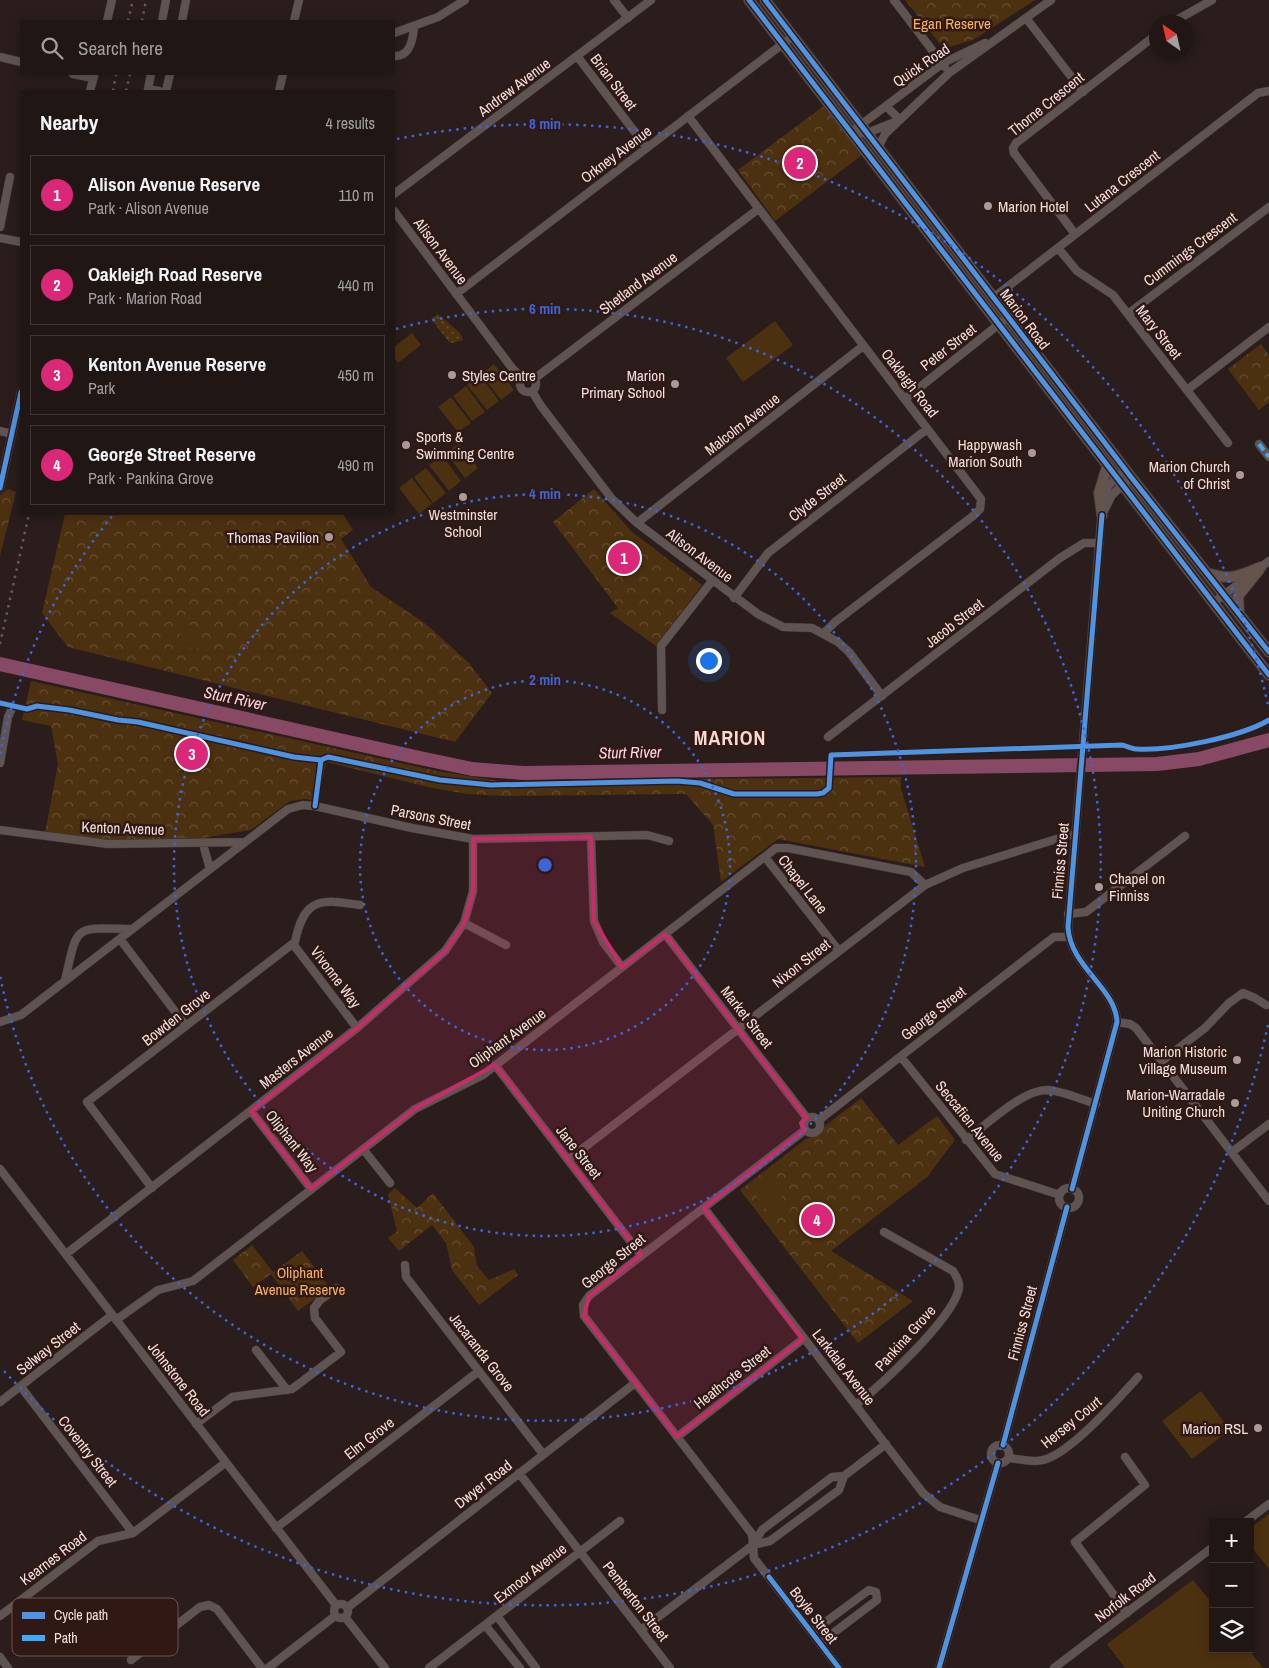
<!DOCTYPE html>
<html lang="en">
<head>
<meta charset="utf-8">
<style>
	body { margin:0; font-family:"Archivo Narrow",sans-serif; background:#2d2322; color:#f1f3f6 }
	.controls { position:absolute; right:15px; bottom:15px; display:grid; overflow:hidden; border-radius:0px; box-shadow:0 2px 12px #0003 }
	.controls button { width:45px; height:45px; display:grid; place-items:center; padding:0; border:0; border-bottom:1px solid #3d3534; background:#201614; color:#f1f3f6; font:25px sans-serif }
	.compass { position:absolute; left:1149px; top:15px; width:45px; height:45px; border-radius:50%; background:#201614; box-shadow:0 2px 12px #0003; rotate:326deg }
	.you { position:absolute; left:708px; top:660px; width:18px; height:18px; margin:-12px; border:4px solid #fff; border-radius:50%; background:#1a73e8; box-shadow:0 0 0 8px #1a73e833 }
	.badge { display:grid; place-items:center; width:32px; height:32px; border-radius:50%; background:#db2777; color:#fff; font-size:16px; font-weight:700 }
	.pin { position:absolute; translate:-50% -50%; border:2px solid #fff; box-shadow:0 1px 5px #0006 }
	.list { margin:0; padding:0; list-style:none }
	h2 { display:flex; justify-content:space-between; align-items:center; height:65px; margin:0; padding:0 20px; font-size:21px }
	h2 small { font-size:16px; font-weight:400; color:#a29fa0 }
	.list li { display:grid; grid-template-columns:32px 1fr auto; gap:15px; align-items:center; box-sizing:border-box; height:80px; margin:0 10px 10px; padding:0 10px; border:1px solid #3d3534; border-radius:0px }
	.list b { display:block; font-size:19px; white-space:nowrap }
	.list p { margin:0; font-size:16px; white-space:nowrap; color:#a29fa0 }
	.list em { font-size:16px; font-style:normal; color:#a29fa0 }
	.icon { flex:none; width:28px; height:28px; fill:none; stroke:currentColor; stroke-width:2; stroke-linecap:round; stroke-linejoin:round }
	.map { position:relative; flex:none; width:1269px; height:1668px; overflow:hidden }
	.search { position:absolute; background:#201614; box-shadow:0 2px 12px #0003; left:20px; top:20px; width:375px; height:55px; display:flex; align-items:center; gap:12px; box-sizing:border-box; padding:0 18px; border-radius:0px; color:#a29fa0; font-size:19px }
	.panel { position:absolute; background:#201614; box-shadow:0 2px 12px #0003; left:20px; top:90px; width:375px; height:425px; border-radius:0px }
	.map>svg:first-child { display:block }
	.grass { fill:url(#grass-dots) }
	.park { fill:url(#park-crowns) }
	.garden { fill:#4c3110 }
	.lines { fill:none; stroke-linecap:round; stroke-linejoin:round }
	.river { stroke:#874964; stroke-width:14 }
	.minor-casing { stroke:#423836; stroke-width:9 }
	.major-casing { stroke:#423836; stroke-width:12 }
	.minor { stroke:#5f5452; stroke-width:8 }
	.major { stroke:#65544e; stroke-width:10 }
	.rail { stroke:#645a58; stroke-width:2.5; stroke-dasharray:2.5 5; stroke-linecap:butt }
	.quiet { stroke:#3fa9f5; stroke-width:4; stroke-dasharray:8 4; stroke-linecap:butt }
	.cycleway-casing { stroke:#301915; stroke-width:8 }
	.cycleway { stroke:#4d94e3; stroke-width:5 }
	.marked { fill:#c72c68; fill-opacity:0.2; stroke:#c72c68; stroke-width:4; stroke-linejoin:round }
	.ring { fill:none; stroke:#3d64d9; stroke-width:2.5; stroke-dasharray:2.5 5 }
	.poi-dot { fill:#ab9b98; stroke:#301915; stroke-width:2 }
	.labels { text-anchor:middle; dominant-baseline:central; stroke-width:5; stroke-linejoin:round; paint-order:stroke }
	.park-label { font-size:15px; fill:#f7b260; stroke:#301915 }
	.street-label { font-size:15px; fill:#f0dfdc; stroke:#301915 }
	.poi-label { font-size:15px; fill:#f0dfdc; stroke:#301915; text-anchor:end }
	.water-label { font-size:16px; font-style:italic; fill:#fed4e5; stroke:#301915 }
	.district-label { font-size:20px; font-weight:bold; letter-spacing:1px; fill:#f9d8d1; stroke:#301915 }
	.key { fill:#301915; stroke:#6a5451; stroke-width:1 }
	.key-label { font-size:14px; fill:#f0dfdc }
	.centre { fill:#3d64d9; stroke:#301915; stroke-width:2.5 }
	.ring-label { font-size:15px; text-anchor:middle; font-weight:bold; fill:#3d64d9; stroke:#301915; stroke-width:5; stroke-linejoin:round; paint-order:stroke }
</style>
</head>
<body>
<div class="map">
<svg width="1269" height="1668" viewBox="0 0 1269 1668">
	<defs>
		<pattern id="grass-dots" width="8" height="8" patternUnits="userSpaceOnUse" patternTransform="scale(1.25)"><rect width="8" height="8" fill="#4c3110"/><path d="M2 2h.1M6 6h.1" fill="none" stroke="#664e32" stroke-width="1.8" stroke-linecap="round"/></pattern>
		<pattern id="park-crowns" width="20" height="18" patternUnits="userSpaceOnUse" patternTransform="scale(1.25)"><rect width="20" height="18" fill="#4c3110"/><path d="M2 6a3 3 0 1 1 6 0M12 15a3 3 0 1 1 6 0" fill="none" stroke="#664e32"/></pattern>
	</defs>
	<rect width="100%" height="100%" fill="#2a1d1b"/>
	<path class="grass" d="M438 314 460 333 463 340 452 343 449 342 431 319Z"/>
	<path class="park" d="M905 0H1035L975 39 944 49Z
		M825 105 862 155 775 221 738 170Z
		M1261 344 1269 355V402L1259 410 1228 369Z
		M8 489 16 492 0 556V495Z
		M594 489 631 531 702 585 656 646 610 613 618 608 553 522Z
		M65 514H343L353 530 341 539 371 587 426 624 469 663 492 693 455 742 68 647 42 613Z
		M31 681 437 771 499 781 901 777V789L925 867 778 839 721 882 713 825 686 794 503 796 468 794 432 788 326 762 318 802 305 799 290 801 251 830 202 838 109 840 45 833 58 764 51 726 22 720Z
		M861 1098 898 1145 937 1116 955 1140 927 1177 831 1251 913 1301 858 1343 740 1190 807 1138C815 1138 822 1132 825 1126Z
		M395 1188 417 1208 433 1193 474 1247 477 1266 489 1280 514 1269 518 1275 479 1305 452 1270 446 1243 432 1225 399 1251 388 1238 397 1231 388 1194Z
		M252 1245 273 1272 302 1251 330 1288 298 1311 271 1274 253 1287 233 1260Z"/>
	<path class="garden" d="M775 321 793 345 743 382 726 358Z
		M412 333 421 345 398 363 394 357V347Z
		M494 364 514 390 501 400 481 374Z
		M480 375 499 401 487 410 467 385Z
		M466 386 485 412 472 421 453 396Z
		M451 397 471 423 458 432 438 407Z
		M459 443 478 468 465 478 446 453Z
		M442 455 461 481 449 491 429 465Z
		M426 468 446 493 433 503 414 477Z
		M412 478 432 504 419 514 399 488Z
		M186 620 204 642 193 651 176 629Z
		M768 1178 791 1209 775 1221 752 1189Z
		M1201 1391 1230 1430 1192 1459 1162 1421Z
		M1269 1514V1569L1250 1545V1528Z
		M1193 1580 1213 1604V1649H1248L1263 1668H1125L1107 1644Z"/>
	<g class="lines">
		<path class="river" d="M0 664 420 758 472 769 523 773 1157 764 1199 759 1269 740"/>
		<defs>
			<path id="minor" d="M614 0 628 18
				M894 0 945 67
				M1026 18 1083 92
				M107 21 112 0
				M162 21 166 0
				M182 21 186 0
				M294 21 299 0
				M1173 22 1212 0
				M394 33 438 17 465 0
				M394 56C410 57 413 40 414 27
				M577 56 647 148
				M0 57 21 62
				M73 74 93 78
				M151 74 148 89 159 91
				M90 91 94 76
				M166 91 170 74
				M279 91 283 74
				M688 116 981 499 980 509 973 516 835 622 823 634
				M850 133 943 63 985 43
				M850 133H867L900 120 886 106
				M878 148 885 134 949 73 1051 0
				M394 194 651 0
				M394 211 512 368 522 378
				M0 227 10 177
				M1075 234 1014 153 1013 148 1016 143 1156 35
				M0 238 21 242
				M1058 248 1077 271 1113 295 1228 443
				M456 294 793 36
				M993 298 1258 93 1269 91
				M1128 314 1269 207
				M520 384a8 8 0 1 1 16 0a8 8 0 1 1-16 0Z
				M534 379 757 210
				M1187 390 1269 327
				M532 391 541 406 612 499 637 523 758 614 783 627 812 628 838 642 849 652 882 696
				M905 399 1003 321
				M0 431 12 434
				M1259 444 1269 457
				M0 488 21 392
				M1104 511 1112 495 1131 477
				M637 523 863 346
				M734 598 768 553 927 429
				M1213 603 1269 561
				M662 710 661 646 712 581
				M828 737 1060 558 1084 543H1100
				M0 763 8 717 13 706
				M0 830 108 844 245 842
				M591 837 594 921 603 942 622 967
				M203 844 210 869
				M765 857 839 951
				M1068 914 1086 912 1185 836
				M464 923 506 945
				M665 934 807 1118
				M120 939 186 1026
				M293 944 357 1028
				M65 981C78 923 73 928 132 929
				M0 1022 21 1015 288 809 303 805 315 806 412 828 473 839 647 835 669 841
				M1117 1022 1130 1024 1136 1028 1269 1201
				M901 1057 995 1174 1060 1195
				M1162 1061 1205 1028 1229 1003 1243 993 1255 998 1266 1005
				M495 1065 641 1255
				M251 1111 311 1189
				M804 1125a8 8 0 1 1 16 0a8 8 0 1 1-16 0Z
				M819 1120 1041 947 1054 937H1068
				M805 1130 589 1296 583 1305 584 1316 752 1534 754 1558 839 1668
				M966 1140C986 1125 1022 1090 1047 1090 1063 1091 1080 1099 1096 1104
				M363 1149 390 1183
				M1232 1152 1269 1124
				M568 1160 925 885 963 868 1076 833
				M0 1169 336 1605
				M152 1188 87 1102 295 942C304 897 321 899 360 905
				M1059 1198a10 10 0 1 1 20 0a10 10 0 1 1-20 0Z
				M1072 1189 1117 1022C1116 988 1070 967 1068 927L1103 497 1109 485 1121 474
				M704 1208 923 1493 940 1507 980 1520
				M66 1254 357 1028 445 951 464 923 473 891V839
				M405 1265 406 1277 543 1454
				M116 1320 158 1290 193 1281 415 1109 483 1075 776 848H788L911 872 925 885
				M256 1350 287 1390
				M21 1387 133 1533
				M0 1402 112 1315
				M856 1405C882 1384 948 1323 958 1292 961 1284 957 1277 953 1271L884 1232
				M196 1424 232 1397 292 1389 341 1352 315 1318 314 1308 320 1300 337 1288
				M677 1437 803 1339
				M991 1454a9 9 0 1 1 18 0a9 9 0 1 1-18 0Z
				M1003 1445 1067 1207
				M1125 1457 1145 1485 1075 1542 1127 1613
				M1009 1458C1020 1459 1032 1463 1043 1460 1070 1454 1119 1398 1138 1377
				M519 1473 670 1668
				M1245 1522 1269 1504
				M276 1528 479 1371
				M754 1543 762 1530 832 1477 844 1476
				M334 1611a7 7 0 1 1 14 0a7 7 0 1 1-14 0Z
				M347 1608 635 1383
				M0 1616 98 1541 133 1533 225 1463
				M497 1616 536 1668
				M345 1617 385 1668
				M485 1625 520 1668
				M641 1630 753 1545 770 1541 839 1490 844 1476 886 1444
				M812 1632 869 1590 876 1592 877 1600 820 1643
				M0 1657 8 1668
				M131 1660 200 1607 209 1605 217 1609 262 1668
				M268 1668 335 1616
				M429 1668 620 1521
				M939 1668 998 1463
				M1054 1668 1213 1547"/>
			<path id="major" d="M749 0 1269 675
				M765 0 1131 477 1269 652
				M1102 515 1099 493 1107 467
				M1207 573C1232 581 1238 576 1261 567
				M1239 612 1238 596 1259 570"/>
		</defs>
		<use href="#minor" class="minor-casing"/>
		<use href="#major" class="major-casing"/>
		<use href="#minor" class="minor"/>
		<use href="#major" class="major"/>
		<path class="rail" d="M128 21 133 0
			M142 21 146 0
			M113 91 116 74
			M126 91 130 74
			M0 644 29 514"/>
		<path class="quiet" d="M1259 444 1269 457"/>
		<defs>
			<path id="cycleway" d="M749 0 1269 675
				M765 0 1131 477 1269 652
				M0 488 21 392
				M0 703 27 709 37 706 69 710 118 720 138 722 294 757 321 760
				M315 806 321 760 328 757 440 780 491 785 677 781 700 783 734 794H817L823 793 829 788 831 755 1122 745C1127 746 1132 749 1137 749 1171 751 1240 737 1269 720
				M1072 1189 1117 1022C1116 988 1070 967 1068 927L1102 515
				M1003 1445 1067 1207
				M769 1577 839 1668
				M939 1668 998 1463"/>
		</defs>
		<use href="#cycleway" class="cycleway-casing"/>
		<use href="#cycleway" class="cycleway"/>
	</g>
	<path class="marked" d="M591 837 594 921 622 967 665 934 807 1118 801 1123 805 1130 704 1208 803 1339 677 1437 584 1316 589 1296 641 1255 495 1065 415 1109 311 1189 251 1111 357 1028 445 951 464 923 473 891V839Z"/>
	<g class="ring">
		<circle cx="545" cy="865" r="185"/>
		<circle cx="545" cy="865" r="371"/>
		<path d="M0 754A556 556 0 0 1 113 515M396 329A556 556 0 1 1 0 976"/>
		<path d="M1268 1025A741 741 0 0 1 3 1370M397 139A741 741 0 0 1 1268 705"/>
	</g>
	<g class="poi-dot">
		<circle cx="988" cy="206" r="5"/>
		<circle cx="452" cy="375" r="5"/>
		<circle cx="675" cy="384" r="5"/>
		<circle cx="406" cy="445" r="5"/>
		<circle cx="1032" cy="453" r="5"/>
		<circle cx="1240" cy="475" r="5"/>
		<circle cx="463" cy="497" r="5"/>
		<circle cx="329" cy="537" r="5"/>
		<circle cx="1099" cy="887" r="5"/>
		<circle cx="1237" cy="1060" r="5"/>
		<circle cx="1235" cy="1103" r="5"/>
		<circle cx="1258" cy="1428" r="5"/>
	</g>
	<g class="labels">
		<g class="park-label">
			<text x="952" y="23">Egan Reserve</text>
			<text x="300" y="1272">Oliphant<tspan x="300" dy="17">Avenue Reserve</tspan></text>
		</g>
		<g class="street-label">
			<text transform="translate(921 65) rotate(-34)">Quick Road</text>
			<text transform="translate(614 82) rotate(53)">Brian Street</text>
			<text transform="translate(514 87) rotate(-37)">Andrew Avenue</text>
			<text transform="translate(1046 104) rotate(-39)">Thorne Crescent</text>
			<text transform="translate(616 154) rotate(-37)">Orkney Avenue</text>
			<text transform="translate(1122 181) rotate(-38)">Lutana Crescent</text>
			<text transform="translate(1190 249) rotate(-37)">Cummings Crescent</text>
			<text transform="translate(441 251) rotate(53)">Alison Avenue</text>
			<text transform="translate(638 283) rotate(-37)">Shetland Avenue</text>
			<text transform="translate(1025 319) rotate(53)">Marion Road</text>
			<text transform="translate(1159 332) rotate(52)">Mary Street</text>
			<text transform="translate(948 347) rotate(-38)">Peter Street</text>
			<text transform="translate(910 383) rotate(52)">Oakleigh Road</text>
			<text transform="translate(742 424) rotate(-38)">Malcolm Avenue</text>
			<text transform="translate(817 497) rotate(-38)">Clyde Street</text>
			<text transform="translate(700 555) rotate(37)">Alison Avenue</text>
			<text transform="translate(954 623) rotate(-38)">Jacob Street</text>
			<text transform="translate(431 817) rotate(11)">Parsons Street</text>
			<text transform="translate(123 828) rotate(2)">Kenton Avenue</text>
			<text transform="translate(1060 861) rotate(-85)">Finniss Street</text>
			<text transform="translate(803 884) rotate(52)">Chapel Lane</text>
			<text transform="translate(801 963) rotate(-38)">Nixon Street</text>
			<text transform="translate(336 977) rotate(53)">Vivonne Way</text>
			<text transform="translate(933 1013) rotate(-38)">George Street</text>
			<text transform="translate(176 1017) rotate(-38)">Bowden Grove</text>
			<text transform="translate(747 1017) rotate(52)">Market Street</text>
			<text transform="translate(507 1038) rotate(-36)">Oliphant Avenue</text>
			<text transform="translate(296 1058) rotate(-38)">Masters Avenue</text>
			<text transform="translate(970 1121) rotate(51)">Seccafien Avenue</text>
			<text transform="translate(292 1141) rotate(52)">Oliphant Way</text>
			<text transform="translate(579 1152) rotate(52)">Jane Street</text>
			<text transform="translate(613 1261) rotate(-39)">George Street</text>
			<text transform="translate(1022 1323) rotate(-75)">Finniss Street</text>
			<text transform="translate(905 1338) rotate(-48)">Pankina Grove</text>
			<text transform="translate(48 1348) rotate(-38)">Selway Street</text>
			<text transform="translate(482 1352) rotate(52)">Jacaranda Grove</text>
			<text transform="translate(844 1367) rotate(52)">Larkdale Avenue</text>
			<text transform="translate(732 1377) rotate(-38)">Heathcote Street</text>
			<text transform="translate(179 1379) rotate(52)">Johnstone Road</text>
			<text transform="translate(1071 1422) rotate(-39)">Hersey Court</text>
			<text transform="translate(369 1438) rotate(-38)">Elm Grove</text>
			<text transform="translate(88 1451) rotate(52)">Coventry Street</text>
			<text transform="translate(483 1484) rotate(-38)">Dwyer Road</text>
			<text transform="translate(53 1558) rotate(-37)">Kearnes Road</text>
			<text transform="translate(530 1573) rotate(-38)">Exmoor Avenue</text>
			<text transform="translate(1125 1597) rotate(-37)">Norfolk Road</text>
			<text transform="translate(636 1601) rotate(52)">Pemberton Street</text>
			<text transform="translate(814 1615) rotate(52)">Boyle Street</text>
		</g>
		<g class="poi-label">
			<text x="998" y="206" text-anchor="start">Marion Hotel</text>
			<text x="462" y="375" text-anchor="start">Styles Centre</text>
			<text x="665" y="375">Marion<tspan x="665" dy="17">Primary School</tspan></text>
			<text x="416" y="436" text-anchor="start">Sports &amp;<tspan x="416" dy="17">Swimming Centre</tspan></text>
			<text x="1022" y="444">Happywash<tspan x="1022" dy="17">Marion South</tspan></text>
			<text x="1230" y="466">Marion Church<tspan x="1230" dy="17">of Christ</tspan></text>
			<text x="463" y="514" text-anchor="middle">Westminster<tspan x="463" dy="17">School</tspan></text>
			<text x="319" y="537">Thomas Pavilion</text>
			<text x="1109" y="878" text-anchor="start">Chapel on<tspan x="1109" dy="17">Finniss</tspan></text>
			<text x="1227" y="1051">Marion Historic<tspan x="1227" dy="17">Village Museum</tspan></text>
			<text x="1225" y="1094">Marion-Warradale<tspan x="1225" dy="17">Uniting Church</tspan></text>
			<text x="1248" y="1428">Marion RSL</text>
		</g>
		<g class="water-label">
			<text transform="translate(235 698) rotate(12)">Sturt River</text>
			<text transform="translate(630 752) rotate(-1)">Sturt River</text>
		</g>
		<g class="district-label">
			<text x="730" y="737">MARION</text>
		</g>
	</g>
	<rect x="12" y="1598" width="166" height="58" rx="8" class="key"/>
	<rect x="22" y="1612" width="23" height="7" fill="#4d94e3"/>
	<rect x="22" y="1635" width="23" height="6" fill="#3fa9f5"/>
	<g class="key-label">
		<text x="54" y="1620">Cycle path</text>
		<text x="54" y="1643">Path</text>
	</g>
	<circle cx="545" cy="865" r="8" class="centre"/>
	<g class="ring-label">
		<text x="545" y="129">8 min</text>
		<text x="545" y="314">6 min</text>
		<text x="545" y="499">4 min</text>
		<text x="545" y="685">2 min</text>
	</g>
</svg>
<div class="controls">
<button>+</button>
<button>−</button>
<button><svg class="icon" aria-label="layers" viewBox="0 0 24 24"><path d="M12 4l9 5-9 5-9-5zM3 14l9 5 9-5"/></svg></button>
</div>
<svg class="compass" viewBox="-18 -18 36 36"><path d="M0-13l5 13h-10z" fill="#e53935"/><path d="M0 13l5-13h-10z" fill="#a29fa0"/></svg>
<div class="you"></div>
<div class="pin badge" style="left:624px;top:558px">1</div>
<div class="pin badge" style="left:800px;top:163px">2</div>
<div class="pin badge" style="left:192px;top:754px">3</div>
<div class="pin badge" style="left:817px;top:1220px">4</div>
<div class="search"><svg class="icon" aria-label="search" viewBox="0 0 24 24"><circle cx="10" cy="10" r="6"/><path d="M15 15l6 6"/></svg>Search here</div>
<section class="panel">
<h2>Nearby<small>4 results</small></h2>
<ul class="list">
<li><span class="badge">1</span><div><b>Alison Avenue Reserve</b><p>Park · Alison Avenue</p></div><em>110 m</em></li>
<li><span class="badge">2</span><div><b>Oakleigh Road Reserve</b><p>Park · Marion Road</p></div><em>440 m</em></li>
<li><span class="badge">3</span><div><b>Kenton Avenue Reserve</b><p>Park</p></div><em>450 m</em></li>
<li><span class="badge">4</span><div><b>George Street Reserve</b><p>Park · Pankina Grove</p></div><em>490 m</em></li>
</ul>
</section>
</div>
</body>
</html>
